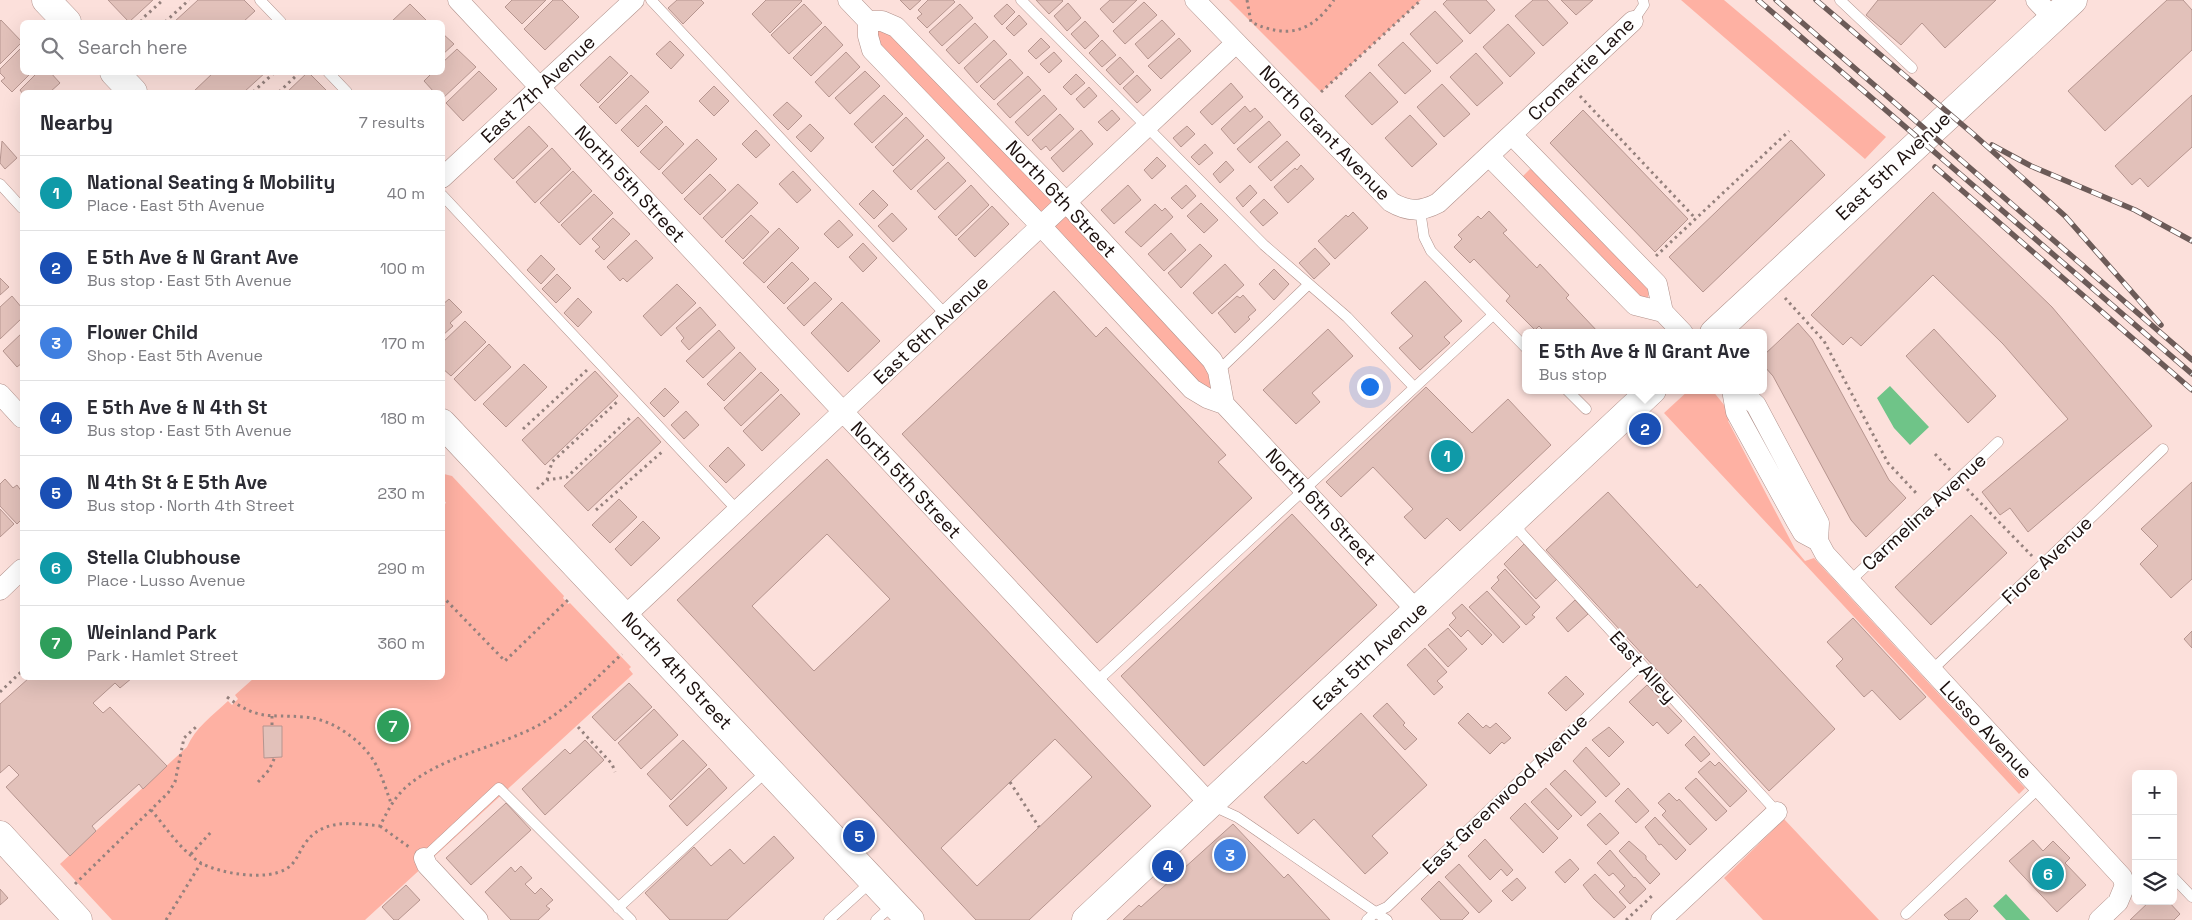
<!DOCTYPE html>
<html lang="en">
<head>
<meta charset="utf-8">
<style>
	body { margin:0; font-family:"Space Grotesk",sans-serif; background:#f2f2f3; color:#2b2b33 }
	.controls { position:absolute; right:15px; bottom:15px; display:grid; overflow:hidden; border-radius:8px; box-shadow:0 5px 20px #0002 }
	.controls button { width:45px; height:45px; display:grid; place-items:center; padding:0; border:0; border-bottom:1px solid #e1e1e2; background:#fff; color:#2b2b33; font:25px sans-serif }
	.you { position:absolute; left:1369px; top:386px; width:18px; height:18px; margin:-12px; border:4px solid #fff; border-radius:50%; background:#1a73e8; box-shadow:0 0 0 8px #1a73e833 }
	.badge { display:grid; place-items:center; width:32px; height:32px; border-radius:50%; background:#111827; color:#fff; font-size:16px; font-weight:700 }
	.pin { position:absolute; translate:-50% -50%; border:2px solid #fff; box-shadow:0 1px 5px #0006 }
	.popup { position:absolute; left:1522px; top:329px; width:245px; height:65px; box-sizing:border-box; display:grid; place-content:center; border-radius:8px; background:#fff; filter:drop-shadow(0 1px 4px #0005); font-size:16px; white-space:nowrap; color:#7c7c81 }
	.popup b { font-size:19px; color:#2b2b33 }
	.popup::after { content:''; position:absolute; left:50%; top:100%; margin-left:-10px; border:10px solid transparent; border-top-color:#fff }
	.list { margin:0; padding:0; list-style:none }
	h2 { display:flex; justify-content:space-between; align-items:center; height:65px; margin:0; padding:0 20px; font-size:21px }
	h2 small { font-size:16px; font-weight:400; color:#7c7c81 }
	.list li { display:grid; grid-template-columns:32px 1fr auto; gap:15px; align-items:center; box-sizing:border-box; height:75px; padding:0 20px; border-top:1px solid #e1e1e2 }
	.list b { display:block; font-size:19px; white-space:nowrap }
	.list p { margin:0; font-size:16px; white-space:nowrap; color:#7c7c81 }
	.list em { font-size:16px; font-style:normal; color:#7c7c81 }
	.icon { flex:none; width:28px; height:28px; fill:none; stroke:currentColor; stroke-width:2; stroke-linecap:round; stroke-linejoin:round }
	.map { position:relative; flex:none; width:2192px; height:920px; overflow:hidden }
	.search { position:absolute; background:#fff; box-shadow:0 5px 20px #0002; left:20px; top:20px; width:425px; height:55px; display:flex; align-items:center; gap:12px; box-sizing:border-box; padding:0 18px; border-radius:8px; color:#7c7c81; font-size:19px }
	.panel { position:absolute; background:#fff; box-shadow:0 5px 20px #0002; left:20px; top:90px; width:425px; height:590px; border-radius:8px }
	.map>svg:first-child { display:block }
	.green { fill:#feb1a3 }
	.water { fill:#6fc488 }
	.building { fill:#e2c1ba; stroke:#b6958f; fill-rule:evenodd }
	.lines { fill:none; stroke-linecap:round; stroke-linejoin:round }
	.lane-casing { stroke:#b1918b; stroke-width:11 }
	.street-casing { stroke:#b1918b; stroke-width:21 }
	.secondary-casing { stroke:#b1918b; stroke-width:29 }
	.primary-casing { stroke:#b1918b; stroke-width:29 }
	.path { stroke:#95817d; stroke-width:3; stroke-dasharray:2.5 4; stroke-linecap:butt }
	.lane { stroke:#fff; stroke-width:10 }
	.street { stroke:#fff; stroke-width:20 }
	.secondary { stroke:#fff; stroke-width:28 }
	.primary { stroke:#fff; stroke-width:28 }
	.rail-casing { stroke:#6c5b58; stroke-width:5.5 }
	.rail { stroke:#fff; stroke-width:4; stroke-dasharray:11; stroke-linecap:butt }
	.labels { text-anchor:middle; dominant-baseline:central; stroke-width:4; stroke-linejoin:round; paint-order:stroke }
	.street-label { font-size:19px; fill:#1c100e; stroke:#fff }
</style>
</head>
<body>
<div class="map">
<svg width="2192" height="920" viewBox="0 0 2192 920">
	<rect width="100%" height="100%" fill="#fce0db"/>
	<path class="green" d="M1229 0H1421L1321 92Z
		M1681 0H1724L1886 137 1865 159Z
		M868 21H882L1066 202 1221 385 1207 398 872 50Z
		M1530 169 1534 171 1647 287 1649 292 1648 297 1643 299 1639 297 1524 180 1523 176Z
		M1689 390H1712L1729 411 1733 418 1728 421 1795 549 1805 561 1814 558 2025 788 2019 794 1664 413Z
		M444 474 452 476 564 596 563 598 568 604 570 603 631 667 629 669 633 674 365 920H112L60 864 187 747C195 728 213 715 228 701L232 705 238 699 235 695 254 678H442V506L446 503 443 498Z
		M1784 819 1879 920H1763L1724 878Z"/>
	<path class="water" d="M1890 386 1929 427 1910 445 1894 428 1877 398Z
		M2006 894 2030 920H2006L1993 906Z"/>
	<path class="building" d="M108 0H153L129 22Z
		M198 0H244L255 11 243 22H174Z
		M512 0H546L522 24 505 7Z
		M553 0H562L579 17 545 50 524 29Z
		M677 0H701L704 3 683 24 668 8Z
		M766 0H801L802 1 770 33 752 14Z
		M900 0H921L910 10Z
		M928 0H953L955 2 927 28 917 18 922 14 918 10Z
		M1036 0H1062L1063 1 1049 14Z
		M1110 0H1137L1113 23 1100 9Z
		M1447 0H1486L1495 10 1470 34 1443 4Z
		M1533 0H1547L1568 23 1543 46 1515 16Z
		M1561 0H1593L1576 15Z
		M1878 0H1996L1945 48 1922 23 1901 45 1866 15Z
		M2167 0H2183L2192 10V50L2105 131 2068 91Z
		M1144 2 1157 15 1125 44 1113 31Z
		M1068 3 1081 18 1067 31 1054 16Z
		M410 4 428 22H391Z
		M804 4 822 23 789 54 771 35Z
		M960 4 973 18 942 46 929 32Z
		M1007 4 1015 12 1002 25 994 16Z
		M1435 11 1463 41 1437 64 1410 34Z
		M1019 15 1027 24 1014 36 1006 28Z
		M1 20 22 42 0 64V21Z
		M1162 20 1175 34 1148 59 1135 44Z
		M1085 21 1099 36 1085 49 1071 34Z
		M975 23 988 37 959 64 946 50Z
		M1508 24 1535 53 1510 77 1483 47Z
		M825 26 843 45 811 76 793 58Z
		M442 33 454 44 442 55Z
		M1041 38 1050 47 1036 59 1028 51Z
		M1179 38 1191 51 1161 79 1148 66Z
		M994 40 1007 54 977 83 964 68Z
		M1102 40 1116 55 1102 67 1089 53Z
		M670 41 684 55 671 69 656 54Z
		M1403 42 1431 71 1405 94 1378 65Z
		M22 47V72H32L12 92 1 81 5 78 0 73V69Z
		M457 49 476 67 442 99V92H434L424 81 433 72H442V63Z
		M846 52 860 67 829 97 815 82Z
		M1054 52 1062 61 1049 73 1040 64Z
		M1476 53 1503 83 1477 106 1450 77Z
		M610 56 628 73 598 103 580 85Z
		M1120 57 1134 72 1120 85 1106 70Z
		M1010 59 1023 73 994 100 980 86Z
		M479 71 497 89 463 121 446 103Z
		M865 71 880 86 850 114 835 98Z
		M38 72H50L60 83 50 92 22 93 20 90Z
		M214 72H266L244 92H193Z
		M308 72 328 92H287Z
		M1370 72 1398 102 1372 125 1345 96Z
		M1076 74 1085 83 1071 95 1063 87Z
		M631 75 649 92 616 124 599 107Z
		M1137 75 1151 90 1137 103 1123 88Z
		M1028 76 1041 90 1010 118 997 104Z
		M1231 83 1243 97 1212 125 1200 112Z
		M1442 84 1470 114 1444 137 1417 107Z
		M714 86 729 101 714 116 699 101Z
		M1089 87 1097 96 1084 108 1076 99Z
		M884 95 903 114 872 143 854 124Z
		M1044 95 1057 109 1028 136 1015 122Z
		M2192 95V147L2148 187 2140 178 2132 185 2115 166Z
		M787 102 802 116 788 130 773 115Z
		M646 105 663 122 638 147 621 130Z
		M1245 106 1250 112 1255 108 1263 117 1234 144 1221 129Z
		M1112 110 1120 119 1107 131 1098 122Z
		M1583 110 1688 219 1655 252 1550 143Z
		M1060 114 1074 129 1050 151 1046 146 1041 150 1032 140Z
		M1410 115 1437 144 1412 167 1385 138Z
		M906 117 924 136 893 166 875 147Z
		M1269 121 1281 135 1250 163 1237 149Z
		M810 124 824 138 811 152 796 137Z
		M529 126 548 146 513 179 494 159Z
		M666 126 684 144 659 170 640 152Z
		M1187 126 1195 134 1181 147 1173 138Z
		M756 130 770 145 756 158 742 144Z
		M1081 130 1093 144 1063 172 1051 158Z
		M697 139 717 159 682 194 662 173Z
		M927 139 945 158 911 190 893 171Z
		M1791 140 1825 175 1703 292 1669 257Z
		M2 141 17 158 5 169 0 163Z
		M1287 141 1300 155 1271 181 1258 167Z
		M1205 144 1213 153 1199 165 1191 157Z
		M552 148 571 169 535 203 516 182Z
		M1157 157 1166 166 1152 179 1144 170Z
		M1226 161 1234 170 1220 183 1213 174Z
		M948 162 966 181 935 210 917 191Z
		M1301 165 1314 179 1288 203 1274 187 1295 168 1297 170Z
		M573 171 592 191 559 223 540 203Z
		M793 171 811 190 797 203 779 184Z
		M710 174 726 190 700 215 684 199Z
		M738 184 758 203 722 238 703 218Z
		M971 185 989 205 956 236 938 217Z
		M1128 185 1141 200 1114 224 1101 210Z
		M1186 185 1196 196 1182 209 1171 198Z
		M1250 185 1257 193 1243 207 1236 198Z
		M873 190 888 205 874 219 859 204Z
		M1933 192 2052 307 2152 426 2028 532 2010 508 2000 515 1982 492 2068 419 2003 344 1933 275 1861 346 1851 337 1843 345 1811 315Z
		M594 194 613 213 580 245 561 225Z
		M1264 199 1278 213 1263 226 1250 212Z
		M1201 203 1218 220 1204 233 1187 216Z
		M1155 204 1162 211 1165 208 1173 217 1141 247 1125 232Z
		M992 206 1009 224 975 257 958 239Z
		M1489 211 1507 230 1503 233 1537 268 1540 264 1569 295 1566 298 1599 333H1546L1539 326 1535 330 1506 301 1510 296 1474 259 1470 263 1454 247 1462 239 1458 235 1478 216 1481 219Z
		M1353 212 1368 228 1335 259 1318 241 1346 215 1348 217Z
		M892 213 907 229 893 242 878 226Z
		M751 215 769 232 743 259 725 241Z
		M613 218 630 234 604 260 595 251 600 247 592 239Z
		M839 220 853 235 838 248 824 234Z
		M779 228 799 248 764 283 743 263Z
		M1171 233 1186 250 1164 271 1148 254Z
		M636 240 653 258 627 282 623 278 620 281 607 267Z
		M863 243 877 258 863 272 849 257Z
		M1200 244 1212 256 1181 288 1168 273Z
		M1315 248 1330 264 1314 279 1299 263Z
		M541 255 555 269 541 284 527 270Z
		M792 262 809 279 784 304 767 287Z
		M1225 264 1244 285 1212 314 1193 293Z
		M1274 269 1289 284 1274 300 1259 284Z
		M557 274 571 288 556 303 542 289Z
		M0 278 9 287 0 295Z
		M1425 281 1462 321 1444 337 1450 343 1420 370 1399 348 1413 336 1391 313Z
		M815 282 832 299 804 326 787 308Z
		M677 284 696 303 661 336 643 316Z
		M1054 291 1096 337 1106 327 1226 455 1218 462 1252 498 1097 643 902 434Z
		M1243 295 1256 310 1248 317 1250 319 1235 333 1218 313 1237 296 1240 298Z
		M12 296 22 308V318L0 339V307Z
		M578 298 592 312 578 327 564 313Z
		M449 299 462 312 450 323 453 326 442 336V305Z
		M842 302 880 341 848 372 811 333Z
		M700 307 716 325 689 350 681 341 684 338 676 328Z
		M465 321 486 342 451 376 442 368V343Z
		M1798 323 1812 339 1889 480 1906 498 1866 537 1851 520 1773 376 1764 366V355Z
		M1328 329 1353 356 1312 393 1320 402 1296 424 1263 390Z
		M1934 329 1996 396 1968 423 1906 356Z
		M719 330 735 348 703 378 686 361Z
		M22 333V363L17 367 3 351Z
		M489 344 511 367 475 401 454 379Z
		M740 352 756 369 724 401 707 384Z
		M524 364 547 387 506 427 483 404Z
		M595 371 618 396 545 465 522 440Z
		M761 372 779 390 741 426 724 408Z
		M1426 387 1472 433 1508 399 1551 445 1460 531 1447 518 1425 539 1404 517 1413 509 1373 467 1341 497 1326 482Z
		M665 388 679 402 664 417 650 403Z
		M781 394 800 414 762 451 743 431Z
		M686 411 699 425 684 439 671 425Z
		M638 417 661 442 588 511 564 486Z
		M728 447 745 465 726 483 709 466Z
		M827 459 1151 806 1029 920H976L677 600ZM827 534 890 599 814 671 752 606ZM1055 739 1092 777 977 886 941 848Z
		M5 479 13 488 17 485 22 492 21 504 22 519 17 524 0 506V484Z
		M2192 482V579L2171 598 2140 564 2158 546 2141 529Z
		M1608 492 1697 588 1700 584 1835 729 1769 791 1546 550Z
		M619 499 637 517 610 543 592 525Z
		M0 509 14 524 0 537Z
		M1292 514 1377 605 1204 766 1121 676Z
		M1971 515 2007 553 1931 625 1895 587Z
		M643 521 660 538 631 566 615 549Z
		M1524 544 1557 579 1536 599 1504 564Z
		M1505 569 1540 607 1532 615 1535 617 1526 625 1491 588 1499 580 1497 577Z
		M1487 591 1520 627 1503 643 1469 607Z
		M1575 600 1588 614 1568 632 1556 618Z
		M1462 604 1492 635 1482 645 1468 630 1461 637 1449 625 1456 618 1452 613Z
		M1853 618 1926 697 1900 720 1872 690 1864 697 1836 666 1843 659 1827 642Z
		M1448 628 1467 649 1448 667 1428 645Z
		M2192 631V648L2184 639Z
		M1425 648 1447 672 1437 681 1443 687 1434 695 1407 665Z
		M1566 676 1584 694 1566 711 1548 693Z
		M29 678H132L120 688 115 683 93 703 103 713 110 707 167 766 143 789 139 784 92 826 96 831 70 856 6 787 19 775 9 765 0 773V704Z
		M629 683 652 707 615 741 592 717Z
		M1647 685 1682 721 1668 734 1657 722 1653 726 1629 702Z
		M1387 703 1405 723 1403 725 1417 739 1405 750 1373 716Z
		M654 709 678 735 641 769 618 743Z
		M1361 713 1427 785 1372 836 1388 853 1365 874 1314 819 1298 834 1264 797 1303 761 1306 764Z
		M1468 713 1483 728 1486 725 1490 728 1496 723 1511 738 1504 744 1502 742 1490 754 1458 723Z
		M263 726H282V757L264 758Z
		M1609 727 1624 742 1609 757 1592 740Z
		M1694 736 1710 754 1701 762 1685 745Z
		M585 740 604 760 545 815 522 789 565 749 570 754Z
		M683 740 707 765 671 800 647 774Z
		M1586 747 1620 784 1606 797 1573 761Z
		M1710 761 1715 766 1719 762 1747 791 1730 807 1698 772Z
		M709 768 727 788 687 826 669 806Z
		M1565 770 1596 802 1581 816 1550 784Z
		M1696 778 1727 811 1716 821 1685 788Z
		M1546 788 1572 816 1558 830 1531 802Z
		M1628 788 1649 811 1636 823 1615 801Z
		M1669 793 1677 801 1679 799 1707 829 1690 845 1662 815 1666 811 1658 803Z
		M506 803 531 830 471 885 446 858Z
		M1525 803 1558 838 1543 853 1510 818Z
		M1600 813 1619 833 1606 845 1587 825Z
		M1655 817 1686 850 1676 860 1661 844 1659 845 1645 827Z
		M1233 824 1284 878 1288 874 1330 920H1123L1139 905 1141 907Z
		M774 836 794 858 727 920H670L645 893 694 847 711 866 730 849 744 864Z
		M1485 839 1513 870 1507 876 1501 869 1490 880 1468 856Z
		M2033 840 2043 851 2053 841 2070 858 2065 863 2086 885 2057 912 2009 861Z
		M1629 841 1646 856V859L1660 874 1650 884 1619 851Z
		M1610 850 1634 878 1635 877 1646 889 1630 904 1619 892 1625 886 1613 873 1609 876 1597 863Z
		M1570 859 1579 869 1565 883 1555 872Z
		M1459 864 1492 901 1479 913 1445 877Z
		M521 866 532 878 525 884 535 894 541 888 553 900 546 906 550 909 538 920H511L485 892 511 867 515 872Z
		M1595 874 1626 907 1614 918 1594 899 1583 885Z
		M1517 878 1526 888 1512 901 1502 891Z
		M1439 881 1469 913 1462 920H1441L1421 899Z
		M406 885 420 900 398 920H394L382 907Z
		M0 889 8 898 0 905Z
		M1966 898 1978 911 1969 920H1949L1944 915Z
		M2150 901H2168L2180 914 2174 920H2130Z"/>
	<g class="lines">
		<defs>
			<path id="lane" d="M260 0 281 22
				M651 0 946 315
				M1021 0 1264 245 1347 317 1414 387
				M1840 0 1912 68
				M1633 21 1644 5 1643 0
				M328 72 347 92
				M0 184 22 208
				M442 195 738 511
				M1420 210 1424 237 1431 251 1526 348
				M1218 371 1309 284
				M1567 390 1586 409
				M1512 523 1777 812
				M1850 581 1998 442
				M1931 671 2163 449
				M1095 683 1493 315
				M1211 805 1237 817 1387 920
				M424 858 499 788 631 920
				M2173 877 2192 897
				M618 908 768 770
				M1906 914 2039 788
				M829 920 872 881
				M876 920 894 904
				M1367 920 1376 912 1387 907 1641 665"/>
			<path id="street" d="M458 0 1210 804
				M848 0 868 21H882L896 27 1066 202 1212 360 1218 371 1224 404
				M1195 0 1391 202C1408 212 1421 212 1438 203L1633 21
				M2036 0 2053 18
				M868 21V36L872 50 1041 226 1192 389 1207 398 1224 404 1417 611
				M1512 135 1657 284 1663 312 1683 333
				M1489 156 1635 305 1663 312
				M442 178 634 0
				M1732 390 1736 412 1796 521 1803 533 1818 541
				M1736 390 1745 395 1756 405 1819 523 1818 541 1825 554 2122 877 2125 885 2118 902 2099 920
				M0 394 22 418
				M0 590 22 569
				M625 616 1236 43
				M424 858 427 865 478 920
				M1661 920 1777 812"/>
			<path id="secondary" d="M1714 333 2073 0
				M1086 920 1652 390"/>
			<path id="primary" d="M46 0 67 22
				M114 72 133 92
				M442 423 910 920
				M0 835 78 920"/>
		</defs>
		<use href="#lane" class="lane-casing"/>
		<use href="#street" class="street-casing"/>
		<use href="#secondary" class="secondary-casing"/>
		<use href="#primary" class="primary-casing"/>
		<path class="path" d="M1247 0 1251 22C1287 39 1311 33 1334 0
			M141 22 143 18 163 0
			M165 22 189 0
			M253 92 275 72
			M279 92 300 72
			M1321 92 1421 0
			M1580 96 1696 219
			M1656 256 1789 131
			M1785 298 1824 341 1888 463 1918 495
			M523 429 587 370
			M1935 454 1950 470
			M547 480 552 462 617 402
			M537 489 547 480 567 477 631 417
			M1967 489 2032 556
			M596 510 663 451
			M442 596 505 661 570 598
			M0 692 22 671
			M227 697C259 721 267 714 304 717 328 718 354 735 369 754 380 768 385 787 391 803
			M272 716V726
			M578 727 612 764 615 772
			M258 782 269 770 275 757
			M1010 782 1039 827
			M151 810C166 827 181 851 201 863 221 874 266 881 286 869 296 863 298 854 304 845 321 818 353 823 380 826 387 812 394 798 405 788 440 756 497 748 539 725 570 707 596 678 622 654
			M380 826 409 847
			M191 854 212 831
			M75 884 168 793 175 782 184 738 196 727
			M166 920 201 863
			M1626 920 1653 895"/>
		<use href="#lane" class="lane"/>
		<use href="#street" class="street"/>
		<use href="#secondary" class="secondary"/>
		<use href="#primary" class="primary"/>
		<defs>
			<path id="rail" d="M1758 0 2192 374
				M1776 0 2192 360
				M1816 0 1972 133 2065 216 2161 325
				M1992 145 2031 166 2135 210 2192 241
				M1935 167 2192 390"/>
		</defs>
		<use href="#rail" class="rail-casing"/>
		<use href="#rail" class="rail"/>
	</g>
	<g class="labels">
		<g class="street-label">
			<text transform="translate(1581 69) rotate(-44)">Cromartie Lane</text>
			<text transform="translate(538 89) rotate(-43)">East 7th Avenue</text>
			<text transform="translate(1325 133) rotate(46)">North Grant Avenue</text>
			<text transform="translate(1893 166) rotate(-43)">East 5th Avenue</text>
			<text transform="translate(630 184) rotate(47)">North 5th Street</text>
			<text transform="translate(1061 199) rotate(47)">North 6th Street</text>
			<text transform="translate(931 330) rotate(-43)">East 6th Avenue</text>
			<text transform="translate(906 480) rotate(47)">North 5th Street</text>
			<text transform="translate(1321 507) rotate(47)">North 6th Street</text>
			<text transform="translate(1924 512) rotate(-43)">Carmelina Avenue</text>
			<text transform="translate(2047 560) rotate(-44)">Fiore Avenue</text>
			<text transform="translate(1370 656) rotate(-43)">East 5th Avenue</text>
			<text transform="translate(1643 667) rotate(48)">East Alley</text>
			<text transform="translate(677 671) rotate(47)">North 4th Street</text>
			<text transform="translate(1986 730) rotate(47)">Lusso Avenue</text>
			<text transform="translate(1505 794) rotate(-44)">East Greenwood Avenue</text>
		</g>
	</g>
</svg>
<div class="controls">
<button>+</button>
<button>−</button>
<button><svg class="icon" aria-label="layers" viewBox="0 0 24 24"><path d="M12 4l9 5-9 5-9-5zM3 14l9 5 9-5"/></svg></button>
</div>
<div class="you"></div>
<div class="pin badge" style="left:1447px;top:456px;background:#0f9aa8">1</div>
<div class="pin badge" style="left:1645px;top:429px;background:#1a4fb4">2</div>
<div class="popup"><b>E 5th Ave &amp; N Grant Ave</b>Bus stop</div>
<div class="pin badge" style="left:1230px;top:855px;background:#3f7fe0">3</div>
<div class="pin badge" style="left:1168px;top:866px;background:#1a4fb4">4</div>
<div class="pin badge" style="left:859px;top:836px;background:#1a4fb4">5</div>
<div class="pin badge" style="left:2048px;top:874px;background:#0f9aa8">6</div>
<div class="pin badge" style="left:393px;top:726px;background:#2e9e5b">7</div>
<div class="search"><svg class="icon" aria-label="search" viewBox="0 0 24 24"><circle cx="10" cy="10" r="6"/><path d="M15 15l6 6"/></svg>Search here</div>
<section class="panel">
<h2>Nearby<small>7 results</small></h2>
<ul class="list">
<li><span class="badge" style="background:#0f9aa8">1</span><div><b>National Seating &amp; Mobility</b><p>Place · East 5th Avenue</p></div><em>40 m</em></li>
<li><span class="badge" style="background:#1a4fb4">2</span><div><b>E 5th Ave &amp; N Grant Ave</b><p>Bus stop · East 5th Avenue</p></div><em>100 m</em></li>
<li><span class="badge" style="background:#3f7fe0">3</span><div><b>Flower Child</b><p>Shop · East 5th Avenue</p></div><em>170 m</em></li>
<li><span class="badge" style="background:#1a4fb4">4</span><div><b>E 5th Ave &amp; N 4th St</b><p>Bus stop · East 5th Avenue</p></div><em>180 m</em></li>
<li><span class="badge" style="background:#1a4fb4">5</span><div><b>N 4th St &amp; E 5th Ave</b><p>Bus stop · North 4th Street</p></div><em>230 m</em></li>
<li><span class="badge" style="background:#0f9aa8">6</span><div><b>Stella Clubhouse</b><p>Place · Lusso Avenue</p></div><em>290 m</em></li>
<li><span class="badge" style="background:#2e9e5b">7</span><div><b>Weinland Park</b><p>Park · Hamlet Street</p></div><em>360 m</em></li>
</ul>
</section>
</div>
</body>
</html>
